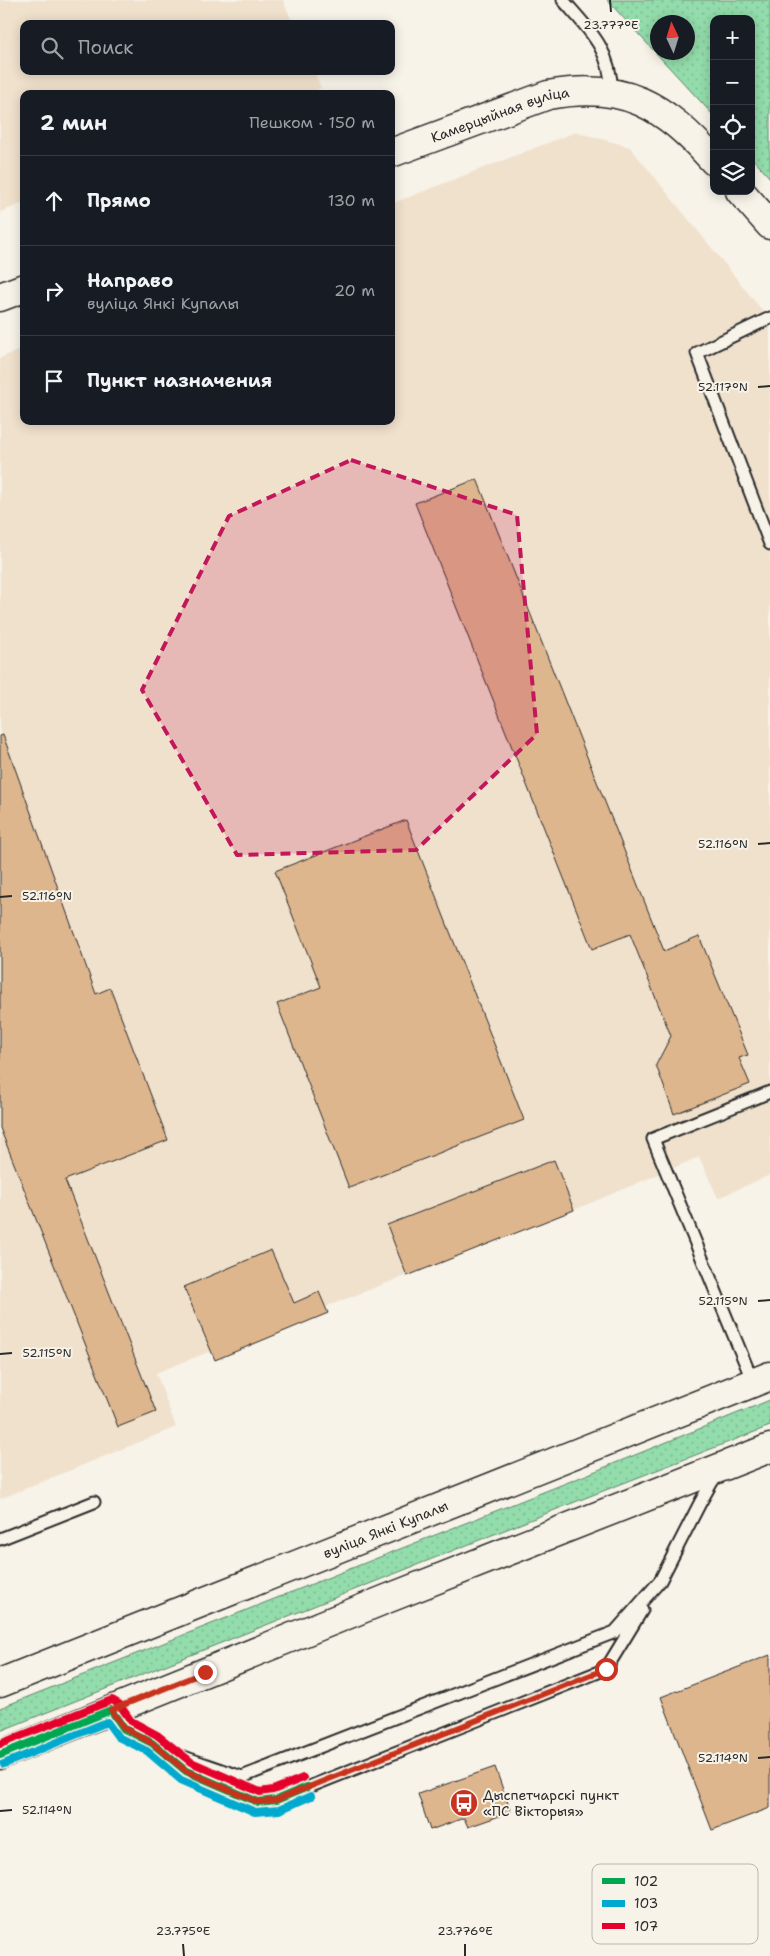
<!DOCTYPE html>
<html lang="ru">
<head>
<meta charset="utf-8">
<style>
	body { margin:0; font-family:"Shantell Sans",sans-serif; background:#20242c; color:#f1f3f6 }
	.controls { position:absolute; right:15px; top:15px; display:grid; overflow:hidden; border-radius:10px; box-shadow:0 2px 12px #0003 }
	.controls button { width:45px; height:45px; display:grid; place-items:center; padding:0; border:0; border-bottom:1px solid #363941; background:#171b24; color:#f1f3f6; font:25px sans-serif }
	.compass { position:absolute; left:650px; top:15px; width:45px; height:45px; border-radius:50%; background:#171b24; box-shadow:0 2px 12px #0003; rotate:356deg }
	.stop { position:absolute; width:15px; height:15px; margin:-11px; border:4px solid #c8321e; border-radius:50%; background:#fff }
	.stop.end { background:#c8321e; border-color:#fff; box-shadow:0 1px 5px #0008 }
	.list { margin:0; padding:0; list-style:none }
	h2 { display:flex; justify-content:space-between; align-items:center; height:65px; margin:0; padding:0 20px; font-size:21px }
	h2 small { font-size:16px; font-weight:400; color:#9ea1a6 }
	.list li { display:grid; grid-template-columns:32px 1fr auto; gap:15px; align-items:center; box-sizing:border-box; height:90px; padding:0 20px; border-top:1px solid #363941 }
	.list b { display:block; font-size:19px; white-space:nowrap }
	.list p { margin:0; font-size:16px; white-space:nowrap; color:#9ea1a6 }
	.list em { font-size:16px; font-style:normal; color:#9ea1a6 }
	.icon { flex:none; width:28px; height:28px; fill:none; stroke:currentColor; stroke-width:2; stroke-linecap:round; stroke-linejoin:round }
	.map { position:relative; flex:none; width:770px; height:1956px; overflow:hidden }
	.search { position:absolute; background:#171b24; box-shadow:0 2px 12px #0003; left:20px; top:20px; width:375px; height:55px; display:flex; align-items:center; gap:12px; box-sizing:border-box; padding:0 18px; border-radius:10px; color:#9ea1a6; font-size:19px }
	.panel { position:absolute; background:#171b24; box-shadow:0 2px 12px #0003; left:20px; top:90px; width:375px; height:335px; border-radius:10px }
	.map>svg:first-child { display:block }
	.built { fill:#f0e1cd }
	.grass { fill:url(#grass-dots); stroke:#5f846b; fill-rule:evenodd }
	.building { fill:#deb68e; stroke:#2b2b2b }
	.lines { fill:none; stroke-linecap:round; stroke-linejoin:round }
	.service-casing { stroke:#2b2b2b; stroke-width:15 }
	.secondary-casing { stroke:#2b2b2b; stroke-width:31 }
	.service { stroke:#f7f3e8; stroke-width:11 }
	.secondary { stroke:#f7f3e8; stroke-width:28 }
	.bus-1-casing { stroke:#f7f3e8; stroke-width:11 }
	.bus-2-casing { stroke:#f7f3e8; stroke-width:11 }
	.bus-3-casing { stroke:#f7f3e8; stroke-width:11 }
	.bus-1 { stroke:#00a651; stroke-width:8 }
	.bus-2 { stroke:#00a9ce; stroke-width:8 }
	.bus-3 { stroke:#e4002b; stroke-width:8 }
	.route { stroke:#c8321e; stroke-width:6 }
	.marked { fill:#c2185b; fill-opacity:0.2; stroke:#c2185b; stroke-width:4; stroke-dasharray:10 6; stroke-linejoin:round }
	.ticks { fill:none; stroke:#2b2b2b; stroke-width:2 }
	.labels { text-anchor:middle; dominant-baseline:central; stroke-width:4; stroke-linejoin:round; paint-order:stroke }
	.street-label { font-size:14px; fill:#2b2b2b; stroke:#f7f3e8 }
	.poi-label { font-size:14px; fill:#2b2b2b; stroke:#f7f3e8; text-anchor:start }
	.key { fill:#f7f3e8; stroke:#bab7af; stroke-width:1 }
	.key-label { font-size:14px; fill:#2b2b2b }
	.ticks-label { font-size:12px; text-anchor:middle; fill:#2b2b2b; stroke:#f7f3e8; stroke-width:4; stroke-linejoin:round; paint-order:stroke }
</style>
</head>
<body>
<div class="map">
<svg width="770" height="1956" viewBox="0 0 770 1956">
	<defs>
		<pattern id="grass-dots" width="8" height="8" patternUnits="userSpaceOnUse" patternTransform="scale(1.25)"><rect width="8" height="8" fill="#93dcab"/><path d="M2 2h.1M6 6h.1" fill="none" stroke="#7fbd93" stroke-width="1.8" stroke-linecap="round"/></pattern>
	</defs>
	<rect width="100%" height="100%" fill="#f7f3e8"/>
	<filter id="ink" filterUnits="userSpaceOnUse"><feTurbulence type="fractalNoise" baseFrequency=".02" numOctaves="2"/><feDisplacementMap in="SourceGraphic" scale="10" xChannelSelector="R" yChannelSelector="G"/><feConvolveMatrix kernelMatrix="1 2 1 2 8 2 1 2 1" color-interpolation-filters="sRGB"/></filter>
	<g filter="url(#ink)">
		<path class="built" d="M0 0H283L293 24H24V71H314L321 88 307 94H24V203L0 212Z
			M576 132 630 147 770 320V1175L718 1198 699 1157 574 1210 325 1307 328 1313 215 1360 211 1351 156 1373 176 1427 0 1499V358L24 348V421H391V204Z"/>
		<path class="grass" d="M607 0H770V178L751 157V19H714V116ZM658 22H688V52H658Z
			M770 1400V1426L585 1498 0 1731V1708L576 1479Z"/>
		<path class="building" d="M477 479 664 951 699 936 748 1055 739 1058 750 1084 674 1114 656 1065 671 1036 630 934 592 949 415 503Z
			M3 735 96 994 110 988 168 1140 65 1180 156 1412 118 1427 0 1128V736Z
			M406 820 524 1120 349 1188 277 1004 321 987 275 871Z
			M554 1160 574 1210 407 1276 387 1225Z
			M271 1250 294 1303 319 1292 328 1313 215 1360 184 1287Z
			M770 1655V1808L712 1830 661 1697Z
			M495 1767 511 1812 468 1827 464 1818 430 1830 418 1794Z"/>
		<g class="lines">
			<defs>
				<path id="service" d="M563 0C590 31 610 48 612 92
					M770 318 697 353 770 544
					M753 1382 653 1139 770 1092
					M0 1539 94 1502
					M111 1710 124 1729 152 1743 186 1771 258 1802 276 1800 606 1669 642 1610
					M152 1743 178 1755 242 1777 615 1632 660 1581 700 1503 713 1480 717 1475"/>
				<g id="secondary">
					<path id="s1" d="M391 153 548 95C626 81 663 105 714 161"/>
					<path d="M740 191 770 225"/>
					<path d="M0 297 24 288"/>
					<path id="s2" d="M0 1683 770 1376"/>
					<path d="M0 1755 384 1600 770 1448"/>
				</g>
			</defs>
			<use href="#service" class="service-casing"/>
			<use href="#secondary" class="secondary-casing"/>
			<use href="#service" class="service"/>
			<use href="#secondary" class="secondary"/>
			<defs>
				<path id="bus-1" d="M0 1755 111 1710 124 1729 152 1743 186 1771 258 1802 276 1800 307 1787"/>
				<path id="bus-2" d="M4 1764 107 1722 118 1737 147 1751 181 1780 255 1812 279 1810 311 1796"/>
				<path id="bus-3" d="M0 1744 112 1700 119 1704 131 1721 157 1735 191 1762 260 1792 273 1790 303 1778"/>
			</defs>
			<use href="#bus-1" class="bus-1-casing"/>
			<use href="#bus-2" class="bus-2-casing"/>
			<use href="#bus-3" class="bus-3-casing"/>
			<use href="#bus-1" class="bus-1"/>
			<use href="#bus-2" class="bus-2"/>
			<use href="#bus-3" class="bus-3"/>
		</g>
	</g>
	<g class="lines" filter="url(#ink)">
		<path class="route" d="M205 1672 111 1710 124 1728 152 1743 186 1771 258 1802 276 1800 606 1669"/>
	</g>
	<path class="marked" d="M351 460 517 515 537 734 416 850 237 855 142 690 229 516Z"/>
	<path class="ticks" d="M610 0 611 12M758 387 770 386M758 844 770 843M0 897 12 896M758 1301 770 1300M0 1354 12 1353M758 1758 770 1757M0 1811 12 1810M183 1944 184 1956M465 1944V1956"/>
	<defs>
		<symbol id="bus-disc" viewBox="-11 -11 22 22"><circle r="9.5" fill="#c8321e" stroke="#f7f3e8"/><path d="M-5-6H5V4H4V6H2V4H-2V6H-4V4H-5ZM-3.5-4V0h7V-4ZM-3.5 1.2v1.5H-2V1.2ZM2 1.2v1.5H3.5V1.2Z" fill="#fff"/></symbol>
	</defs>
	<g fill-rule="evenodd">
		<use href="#bus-disc" x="448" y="1787" width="32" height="32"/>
	</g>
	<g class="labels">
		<g class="street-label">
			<text stroke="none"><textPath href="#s1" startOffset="116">Камерцыйная вуліца</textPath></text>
			<text stroke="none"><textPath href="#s2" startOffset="415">вуліца Янкі Купалы</textPath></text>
		</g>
		<g class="poi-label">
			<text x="483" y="1795">Дыспетчарскі пункт<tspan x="483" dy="16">«ПС Вікторыя»</tspan></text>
		</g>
	</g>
	<rect x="592" y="1864" width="166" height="80" rx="8" class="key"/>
	<rect x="602" y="1878" width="23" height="6" fill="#00a651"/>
	<rect x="602" y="1900" width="23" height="7" fill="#00a9ce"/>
	<rect x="602" y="1923" width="23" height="6" fill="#e4002b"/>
	<g class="key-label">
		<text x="634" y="1886">102</text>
		<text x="634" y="1908">103</text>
		<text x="634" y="1931">107</text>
	</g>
	<g class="ticks-label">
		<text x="611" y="29">23.777°E</text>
		<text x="723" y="391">52.117°N</text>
		<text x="723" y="848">52.116°N</text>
		<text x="47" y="900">52.116°N</text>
		<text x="723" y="1305">52.115°N</text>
		<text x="47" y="1357">52.115°N</text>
		<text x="723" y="1762">52.114°N</text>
		<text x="47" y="1814">52.114°N</text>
		<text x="183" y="1935">23.775°E</text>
		<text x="465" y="1935">23.776°E</text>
	</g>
</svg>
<div class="controls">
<button>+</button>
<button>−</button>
<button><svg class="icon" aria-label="locate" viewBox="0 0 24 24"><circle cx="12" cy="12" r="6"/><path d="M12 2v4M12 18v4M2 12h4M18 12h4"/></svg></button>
<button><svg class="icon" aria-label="layers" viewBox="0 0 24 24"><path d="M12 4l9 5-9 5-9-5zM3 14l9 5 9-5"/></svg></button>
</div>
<svg class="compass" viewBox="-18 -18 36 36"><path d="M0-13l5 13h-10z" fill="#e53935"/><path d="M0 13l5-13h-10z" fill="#9ea1a6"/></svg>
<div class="stop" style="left:606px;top:1669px"></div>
<div class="stop end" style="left:205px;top:1672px"></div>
<div class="search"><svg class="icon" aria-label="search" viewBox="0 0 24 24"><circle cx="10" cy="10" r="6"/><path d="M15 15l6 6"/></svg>Поиск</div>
<section class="panel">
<h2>2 мин<small>Пешком · 150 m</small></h2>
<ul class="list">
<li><svg class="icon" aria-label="ahead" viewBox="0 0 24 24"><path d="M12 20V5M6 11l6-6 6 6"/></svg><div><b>Прямо</b></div><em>130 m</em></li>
<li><svg class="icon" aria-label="right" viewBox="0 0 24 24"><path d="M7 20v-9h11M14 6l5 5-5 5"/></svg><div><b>Направо</b><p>вуліца Янкі Купалы</p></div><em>20 m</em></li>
<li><svg class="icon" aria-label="arrive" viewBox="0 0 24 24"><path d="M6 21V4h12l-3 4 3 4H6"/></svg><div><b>Пункт назначения</b></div></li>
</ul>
</section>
</div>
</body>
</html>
